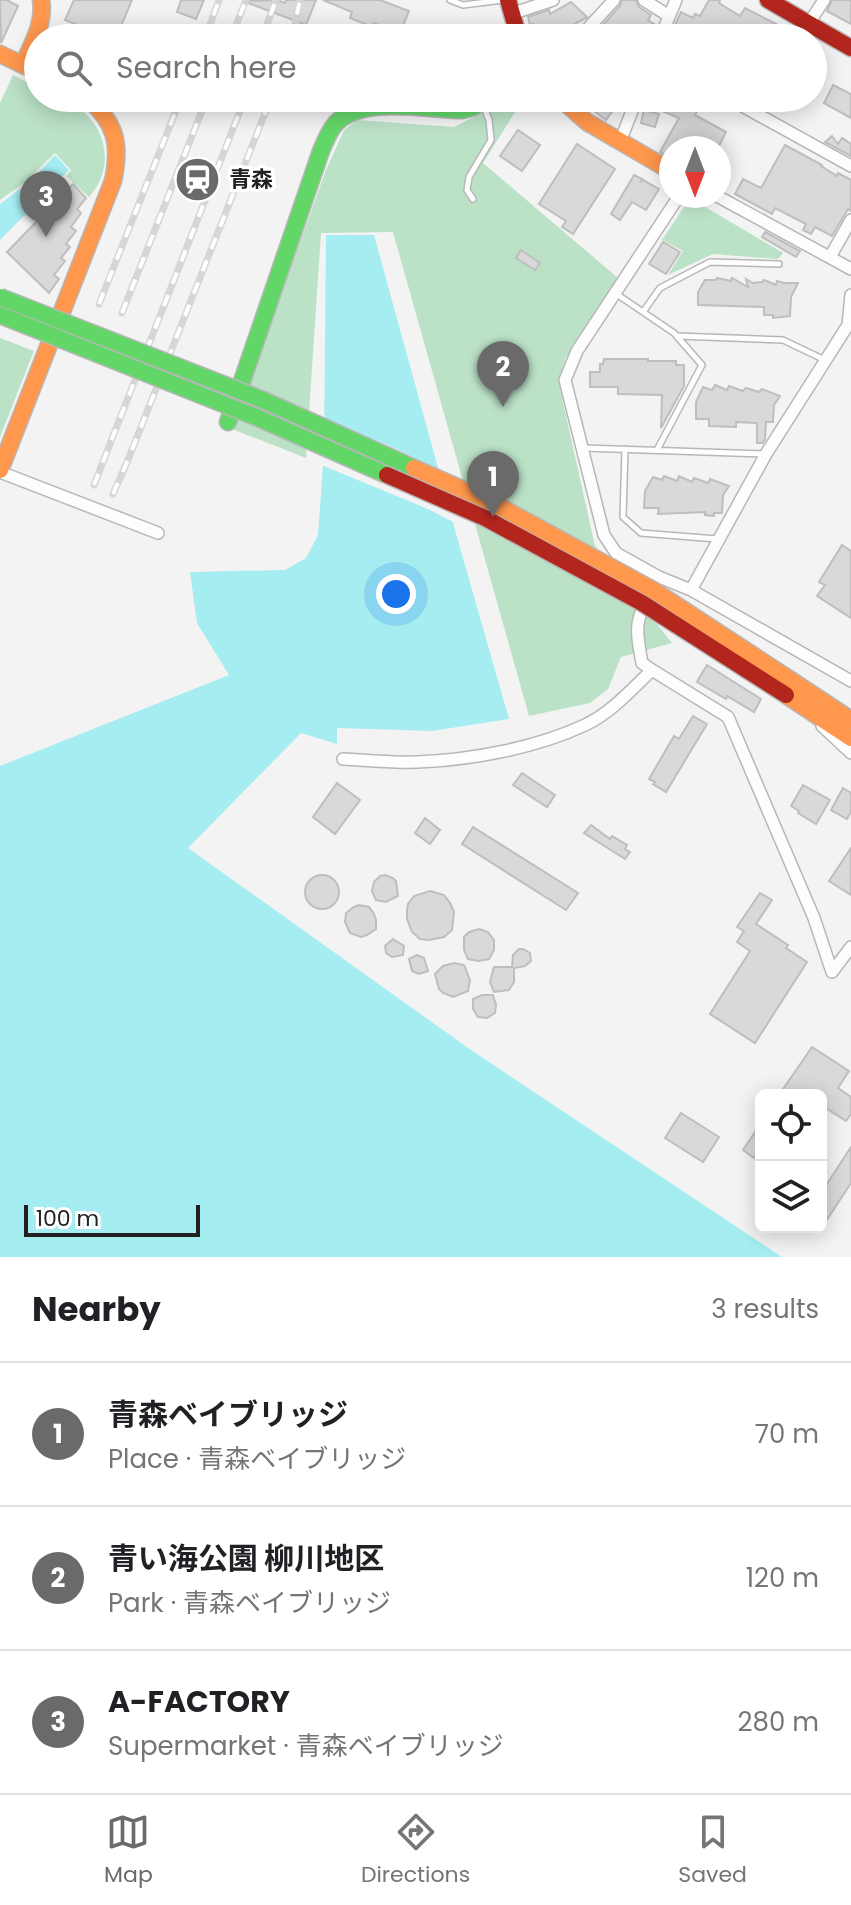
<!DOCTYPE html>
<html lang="en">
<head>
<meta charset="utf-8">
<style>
	body { margin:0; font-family:Poppins,"Noto Sans JP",sans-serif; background:#f2f2f2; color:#202124 }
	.controls { position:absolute; right:24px; bottom:24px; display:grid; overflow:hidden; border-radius:12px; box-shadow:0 4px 20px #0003 }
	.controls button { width:72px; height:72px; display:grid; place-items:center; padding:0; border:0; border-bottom:2px solid #e0e0e0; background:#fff; color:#202124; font:40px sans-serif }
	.compass { position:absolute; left:659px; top:136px; width:72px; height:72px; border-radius:50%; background:#fff; box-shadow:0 4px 20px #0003; rotate:180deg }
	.scale { position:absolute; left:24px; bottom:20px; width:176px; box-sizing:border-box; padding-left:8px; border:4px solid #212122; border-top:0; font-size:22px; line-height:28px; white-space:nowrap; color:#212122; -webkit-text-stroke:6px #fff; paint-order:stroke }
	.you { position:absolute; left:396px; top:594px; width:28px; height:28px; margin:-20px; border:6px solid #fff; border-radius:50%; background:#1a73e8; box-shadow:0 0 0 12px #1a73e833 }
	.badge { display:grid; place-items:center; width:52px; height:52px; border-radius:50%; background:#6a6a6b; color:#fff; font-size:26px; font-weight:700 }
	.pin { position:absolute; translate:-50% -66px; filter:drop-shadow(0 2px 4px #0008) }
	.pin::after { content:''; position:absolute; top:42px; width:28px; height:24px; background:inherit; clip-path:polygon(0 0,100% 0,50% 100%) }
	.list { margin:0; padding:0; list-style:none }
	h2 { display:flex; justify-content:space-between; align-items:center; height:104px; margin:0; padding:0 32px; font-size:34px }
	h2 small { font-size:26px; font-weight:400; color:#757577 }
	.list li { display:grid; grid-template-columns:52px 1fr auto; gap:24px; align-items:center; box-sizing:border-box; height:144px; padding:0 32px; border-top:2px solid #e0e0e0 }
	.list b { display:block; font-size:30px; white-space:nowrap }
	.list p { margin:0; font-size:26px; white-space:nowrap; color:#757577 }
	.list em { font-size:26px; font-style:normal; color:#757577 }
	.icon { flex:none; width:44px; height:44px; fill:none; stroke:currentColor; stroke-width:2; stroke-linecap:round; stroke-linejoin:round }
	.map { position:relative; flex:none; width:851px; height:1257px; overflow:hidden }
	.search { position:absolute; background:#fff; box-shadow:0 4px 20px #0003; left:24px; right:24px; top:24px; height:88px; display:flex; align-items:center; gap:20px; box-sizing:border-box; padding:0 28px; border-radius:44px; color:#757577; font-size:30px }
	.sheet { height:536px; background:#fff }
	nav { display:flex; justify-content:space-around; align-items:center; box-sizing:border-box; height:112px; border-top:2px solid #e0e0e0; background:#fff; font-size:22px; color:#757577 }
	nav a { display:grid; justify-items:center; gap:4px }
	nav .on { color:#6a6a6b }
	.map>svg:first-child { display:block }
	.green { fill:#bbe1c7 }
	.water { fill:#a5edf0 }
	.pier { fill:#f3f3f3 }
	.building { fill:#d9d9d9; stroke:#bebebe; stroke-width:2 }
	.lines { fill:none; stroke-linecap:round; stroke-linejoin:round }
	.lane-casing { stroke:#b7b7b7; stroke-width:8 }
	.street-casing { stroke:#b7b7b7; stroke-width:14 }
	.fast-casing { stroke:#b7b7b7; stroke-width:19 }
	.slow-casing { stroke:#b7b7b7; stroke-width:19 }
	.jam-casing { stroke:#b7b7b7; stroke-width:19 }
	.lane { stroke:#fdfdfd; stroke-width:5 }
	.street { stroke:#fdfdfd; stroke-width:11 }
	.fast { stroke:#63d668; stroke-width:16 }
	.slow { stroke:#ff974d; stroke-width:16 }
	.jam { stroke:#b3261e; stroke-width:16 }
	.rail-casing { stroke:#d6d6d6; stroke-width:7 }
	.rail { stroke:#fff; stroke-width:4; stroke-dasharray:12; stroke-linecap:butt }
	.fast-bridge-casing { stroke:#b7b7b7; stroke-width:19; stroke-linecap:butt }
	.slow-bridge-casing { stroke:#b7b7b7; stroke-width:19; stroke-linecap:butt }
	.jam-bridge-casing { stroke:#b7b7b7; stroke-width:19; stroke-linecap:butt }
	.fast-bridge { stroke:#63d668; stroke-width:16 }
	.slow-bridge { stroke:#ff974d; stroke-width:16 }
	.jam-bridge { stroke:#b3261e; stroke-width:16 }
	.labels { text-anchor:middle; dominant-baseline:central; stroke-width:7; stroke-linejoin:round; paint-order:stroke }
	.poi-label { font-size:22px; font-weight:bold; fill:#212122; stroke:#fff; text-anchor:start }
</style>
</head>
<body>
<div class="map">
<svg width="851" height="1257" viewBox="0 0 851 1257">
	<rect width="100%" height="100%" fill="#f3f3f3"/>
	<path class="green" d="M13 75 38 88V98C46 98 55 97 63 100 104 115 119 164 89 197L66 176 71 170 55 153 24 183 0 200V103Z
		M510 98H524L483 163 618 278 565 359 559 384 595 546 672 643 621 657 608 689 590 703 529 716 393 232 321 233 306 458 232 429 326 170 344 130 357 120 454 127Z
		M690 198 783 253 778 259 713 254 668 275 683 251 662 240Z
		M0 338 34 351 0 437Z"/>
	<path class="water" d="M55 155 69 170 0 240V204L29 182Z
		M326 235H374L457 537 509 719 432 731 337 728V744L301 733 188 848 471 1050 782 1257H0V766L229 675 197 623 190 572 285 570 306 558 318 535 324 451Z"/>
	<path class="pier" d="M320 418 390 446 443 471 457 524 428 509 319 464Z"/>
	<path class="building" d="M0 0H7L18 6 1 43Z
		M74 0H132L116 38H109L65 20Z
		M181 0H204L196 19 177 12Z
		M277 0 285 3 286 0H316L306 25 243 1Z
		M323 0H380L409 11 400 33 374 23 372 27 350 18 352 12Z
		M622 0H636L639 7 651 15 648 20 654 24 645 38H591L620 6Z
		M709 0H720L719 3 740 16 745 8 778 25 770 38H707L692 30 688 38H669L681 12 693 18 695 14 700 16Z
		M832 0H851V24L827 11Z
		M571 2 587 17 586 18 556 34 549 35V38H536L533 24 530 25 528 17 549 10 550 14Z
		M833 85 851 94V118L824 103Z
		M577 98H605L616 106 606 120Z
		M660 98 673 103 677 98H705L695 115 726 132 718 148H671V158L660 152 679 118 655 108Z
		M644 110 659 114 655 127 641 123Z
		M518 130 540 145 522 171 500 156Z
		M832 136 838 144 842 138 851 144V156L825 142Z
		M577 144 615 169 573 234 562 227 566 221 539 204Z
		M785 145 822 165 821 166 837 176 838 173 851 180V211L848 209 832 236 815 227 811 234 803 230 806 224 775 208 772 214 735 194 743 179 761 188Z
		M634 175 642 179 641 181 643 180 659 189 646 210 632 202 620 220 611 214Z
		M73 184 86 198 77 209 81 213 71 227 76 231 66 244 70 247 61 258 65 261 54 275 59 279 49 293 7 252Z
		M765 232 800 251 796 257 762 237Z
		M663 242 680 252 666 274 649 264Z
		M521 250 540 263 535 270 516 258Z
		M717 278 731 281 732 278 748 287 746 279 753 283 762 282 764 280 776 285 777 281 784 283H798L791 297 790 316 773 318V315H764V307L698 305V292L705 280H716Z
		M604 359H648V361H676V365H684V386L661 428 662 395 618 394V387H590V372H600V364H603Z
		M715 385 727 390 729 386 743 391 746 388 759 392 762 389 780 396 774 405 773 422H766L765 439 763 443H757V423L736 422V427L709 426V419H696V402L703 387 712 390Z
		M664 476 677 481 679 476 692 482 694 478 708 483 710 479 729 486 723 495 722 513H714V516L705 515V512L658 514 659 508H644L645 491 653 477 662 480Z
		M842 545 851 551V618L817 596 825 585 819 582Z
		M707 665 761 699 754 712 727 696 726 699 697 682Z
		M693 716 707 724 666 792 653 784 655 782 649 779 674 736 679 739Z
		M522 773 555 795 547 807 513 785Z
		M337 783 360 800 335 834 313 817Z
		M803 785 830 800 816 824 798 813 799 811 791 806Z
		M843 788 851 793V812L847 819 831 810Z
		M425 818 440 830 430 844 415 833Z
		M591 825 610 839 612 836 627 845 625 849 630 852 625 859 584 833Z
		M473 827 578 893 566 910 462 844Z
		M851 848V895L829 881Z
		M305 892a17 17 0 1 1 34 0a17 17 0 1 1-34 0Z
		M385 875 393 878 396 881 398 896 386 902 376 900 372 891 374 882 380 876Z
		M430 891 444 895 450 903 454 912 452 930 444 937 429 940 420 939 412 932 407 919V910L408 904 414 896Z
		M760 893 772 900 756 924 788 945 786 948 807 962 755 1043 710 1014 750 951 737 942 744 931 737 927Z
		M359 905 369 907 374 914 376 920V929L367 935 361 937 350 933 345 922 346 913 354 907Z
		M479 929 488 932 494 940V950L489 959 479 961 468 959 464 950V937L469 932Z
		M393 939 404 946 403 955 392 957 386 953 385 946Z
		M519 949H523L530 953 531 961 525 966 514 968V982L509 990 494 992 490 982 494 967H512L513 955Z
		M417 955 424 958 428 971 419 974 412 971 409 959Z
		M454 963 464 965 470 980 468 991 453 997 443 993 439 989 435 974 443 966Z
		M482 995H493L496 1005 495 1013 487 1018 478 1017 473 1009V999Z
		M812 1047 849 1071 838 1088 851 1097V1114L846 1121 821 1105V1095H779Z
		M681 1113 719 1137 703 1162 665 1138Z
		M761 1123V1156L757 1153 754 1158 743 1150Z
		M851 1147V1183L821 1229V1193Z"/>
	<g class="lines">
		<defs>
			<path id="lane" d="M450 0 463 5 503 0
				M473 199 467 190 469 177 491 140 489 120 483 105
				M615 293 674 333 702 365 657 450
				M643 312 660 288 710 262 779 264
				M678 336 783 340 827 361
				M584 448 765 454
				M625 449 623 517 641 533 717 539"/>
			<path id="street" d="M644 0 669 16
				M511 14 553 0
				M809 23 824 0
				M579 38 614 0
				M660 38 676 0
				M728 98 851 166
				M620 142 637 98
				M679 196 577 351 565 380 604 535 616 553 659 577 691 590 851 681
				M717 196 851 269
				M830 257 851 220
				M0 472 158 533
				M691 590 766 454 848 325 851 295
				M652 670 728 717 814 918 832 972 851 947
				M822 726 851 753
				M343 759C367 760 393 763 417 762 471 760 536 748 585 725 611 713 632 689 652 670L642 663C634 621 636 621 655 584"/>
			<path id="fast" d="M228 422 321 151C325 141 329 131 336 123 364 95 427 110 463 110L473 107 489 98"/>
			<path id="slow" d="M0 54 23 65
				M38 72 23 65C32 44 45 23 41 0
				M560 98 587 122 671 171
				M0 470 113 181C121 144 116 124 88 98
				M792 681 851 720
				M786 695 851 738"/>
			<path id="jam" d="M508 0 519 38
				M768 0 851 48"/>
		</defs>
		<use href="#lane" class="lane-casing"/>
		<use href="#street" class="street-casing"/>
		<use href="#fast" class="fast-casing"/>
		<use href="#slow" class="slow-casing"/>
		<use href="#jam" class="jam-casing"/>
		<use href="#lane" class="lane"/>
		<use href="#street" class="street"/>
		<use href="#fast" class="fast"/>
		<use href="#slow" class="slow"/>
		<use href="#jam" class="jam"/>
		<defs>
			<path id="rail" d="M205 38 219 0
				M231 38 246 0
				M262 38 276 0
				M292 38 300 0
				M99 304 181 98
				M122 313 207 98
				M94 485 245 98
				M113 494 128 460 271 98"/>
		</defs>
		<use href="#rail" class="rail-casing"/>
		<use href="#rail" class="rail"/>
		<defs>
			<path id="fast-bridge" d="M0 297 263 400 414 468
				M0 315 256 417 387 475"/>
			<path id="slow-bridge" d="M414 468 493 503 653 590 792 681"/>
			<path id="jam-bridge" d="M387 475 485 518 642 603 786 695"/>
		</defs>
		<use href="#fast-bridge" class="fast-bridge-casing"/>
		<use href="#slow-bridge" class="slow-bridge-casing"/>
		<use href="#jam-bridge" class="jam-bridge-casing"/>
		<use href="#fast-bridge" class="fast-bridge"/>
		<use href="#slow-bridge" class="slow-bridge"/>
		<use href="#jam-bridge" class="jam-bridge"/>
	</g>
	<defs>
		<symbol id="station-disc" viewBox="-11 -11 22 22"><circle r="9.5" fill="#6a6a6b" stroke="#fff"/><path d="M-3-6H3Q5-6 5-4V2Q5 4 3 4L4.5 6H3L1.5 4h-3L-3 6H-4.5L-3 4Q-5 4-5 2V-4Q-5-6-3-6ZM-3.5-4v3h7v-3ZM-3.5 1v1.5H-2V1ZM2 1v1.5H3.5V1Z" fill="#fff"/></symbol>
	</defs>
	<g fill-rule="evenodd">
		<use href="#station-disc" x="172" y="154" width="51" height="51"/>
	</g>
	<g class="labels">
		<g class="poi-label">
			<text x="229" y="179">青森</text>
		</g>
	</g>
</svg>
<div class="controls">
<button><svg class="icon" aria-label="locate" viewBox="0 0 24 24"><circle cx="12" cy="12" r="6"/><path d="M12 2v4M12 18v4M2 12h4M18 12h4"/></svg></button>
<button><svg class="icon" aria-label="layers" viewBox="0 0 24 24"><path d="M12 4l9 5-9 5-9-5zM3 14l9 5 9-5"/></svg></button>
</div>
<svg class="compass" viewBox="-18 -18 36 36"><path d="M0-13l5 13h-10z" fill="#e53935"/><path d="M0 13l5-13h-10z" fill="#757577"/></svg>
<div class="scale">100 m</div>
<div class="you"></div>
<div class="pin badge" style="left:493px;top:517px">1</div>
<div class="pin badge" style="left:503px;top:407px">2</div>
<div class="pin badge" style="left:46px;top:237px">3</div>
<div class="search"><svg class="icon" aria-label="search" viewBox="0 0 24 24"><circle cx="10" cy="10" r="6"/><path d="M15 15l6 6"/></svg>Search here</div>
</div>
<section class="sheet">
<h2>Nearby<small>3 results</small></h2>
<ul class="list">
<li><span class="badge">1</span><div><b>青森ベイブリッジ</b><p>Place · 青森ベイブリッジ</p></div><em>70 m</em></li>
<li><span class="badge">2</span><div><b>青い海公園 柳川地区</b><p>Park · 青森ベイブリッジ</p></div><em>120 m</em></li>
<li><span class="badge">3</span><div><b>A-FACTORY</b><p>Supermarket · 青森ベイブリッジ</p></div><em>280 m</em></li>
</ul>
</section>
<nav>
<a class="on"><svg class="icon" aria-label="map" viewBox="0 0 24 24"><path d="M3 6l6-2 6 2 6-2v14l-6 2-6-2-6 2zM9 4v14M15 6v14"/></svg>Map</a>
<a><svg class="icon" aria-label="directions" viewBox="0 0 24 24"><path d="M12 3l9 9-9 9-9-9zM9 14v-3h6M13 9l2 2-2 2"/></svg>Directions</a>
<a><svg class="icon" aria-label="saved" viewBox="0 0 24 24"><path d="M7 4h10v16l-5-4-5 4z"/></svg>Saved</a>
</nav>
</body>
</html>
